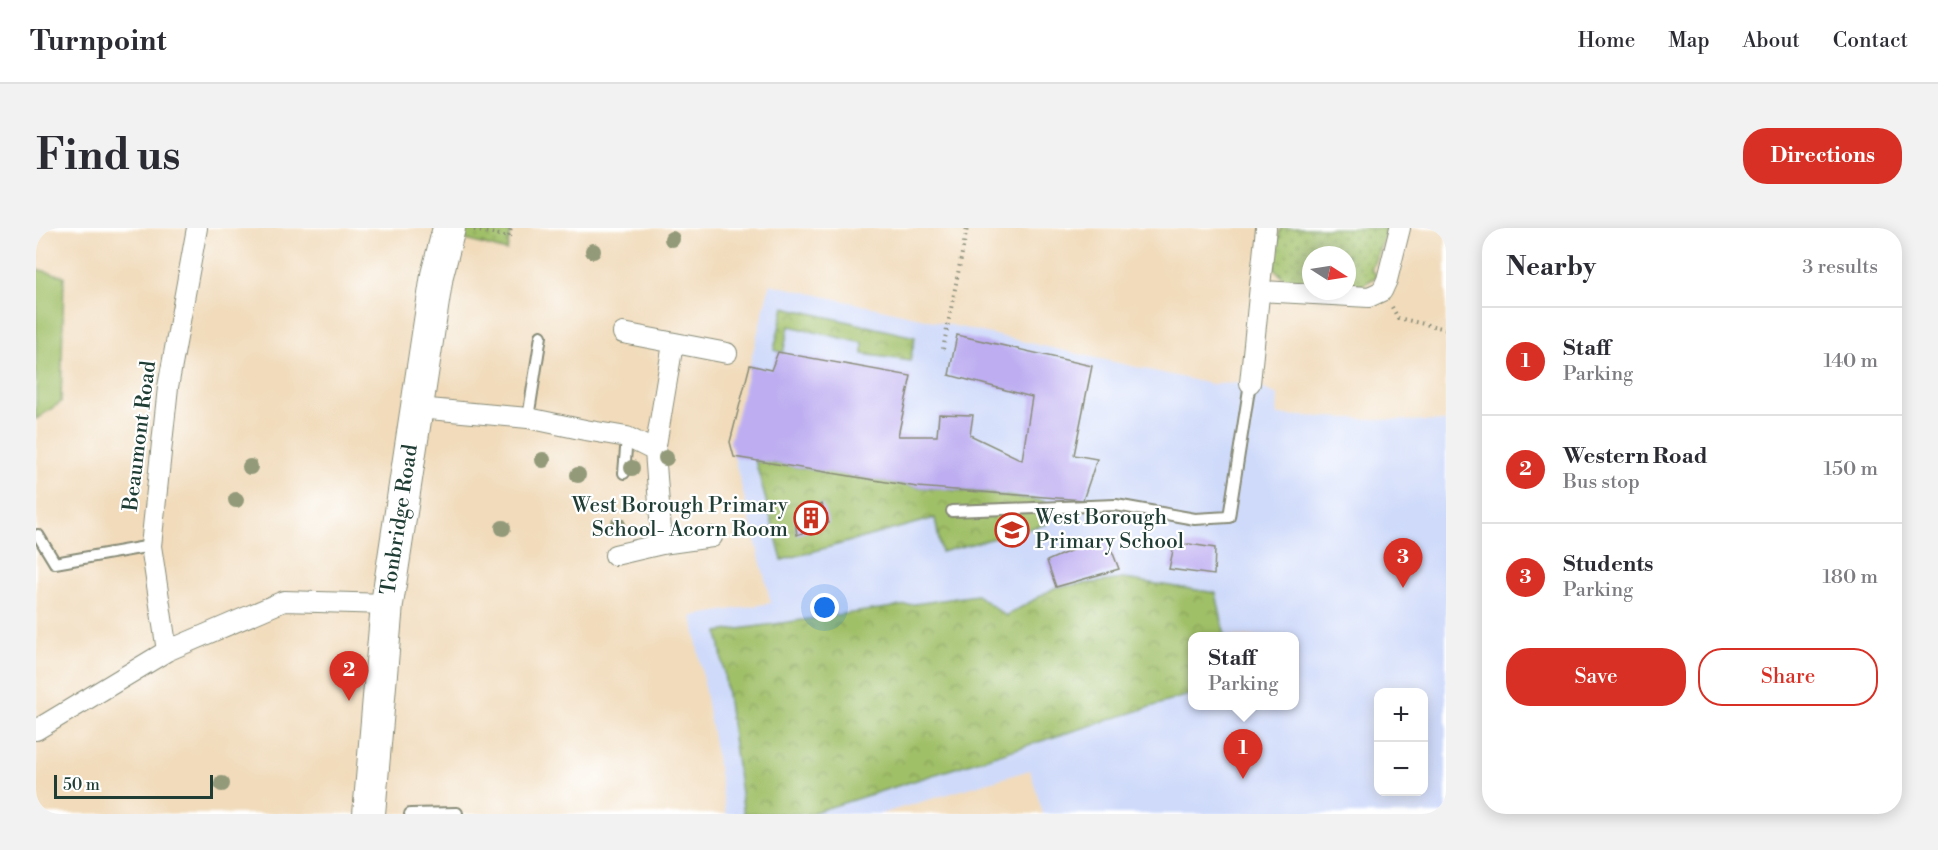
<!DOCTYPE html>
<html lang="en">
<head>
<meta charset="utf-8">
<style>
	body { margin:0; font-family:"Libre Bodoni",serif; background:#f2f2f3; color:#2b2b33 }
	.controls { position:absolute; right:18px; bottom:18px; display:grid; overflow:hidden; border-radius:12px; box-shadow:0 3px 15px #0003 }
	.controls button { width:54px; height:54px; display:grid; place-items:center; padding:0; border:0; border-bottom:2px solid #e1e1e2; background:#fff; color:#2b2b33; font:30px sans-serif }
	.compass { position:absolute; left:1266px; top:18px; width:54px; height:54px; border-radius:50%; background:#fff; box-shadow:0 3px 15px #0003; rotate:102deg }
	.scale { position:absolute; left:18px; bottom:15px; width:159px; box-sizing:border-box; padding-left:6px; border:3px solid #1f3d34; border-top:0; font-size:16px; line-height:21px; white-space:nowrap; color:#1f3d34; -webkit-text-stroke:4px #fff; paint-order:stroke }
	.you { position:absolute; left:789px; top:380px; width:21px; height:21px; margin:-15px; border:4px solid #fff; border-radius:50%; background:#1a73e8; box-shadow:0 0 0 9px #1a73e833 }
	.badge { display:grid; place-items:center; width:39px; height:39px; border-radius:50%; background:#d93025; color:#fff; font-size:20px; font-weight:700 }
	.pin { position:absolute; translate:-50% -50px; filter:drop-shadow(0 2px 3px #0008) }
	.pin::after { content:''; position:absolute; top:32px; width:21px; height:18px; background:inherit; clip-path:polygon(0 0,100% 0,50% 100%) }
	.popup { position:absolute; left:1152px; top:404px; width:111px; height:78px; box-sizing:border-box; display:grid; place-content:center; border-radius:12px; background:#fff; filter:drop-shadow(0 2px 4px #0005); font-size:20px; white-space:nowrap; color:#7c7c81 }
	.popup b { font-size:22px; color:#2b2b33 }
	.popup::after { content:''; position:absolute; left:50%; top:100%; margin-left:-12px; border:12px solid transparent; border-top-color:#fff }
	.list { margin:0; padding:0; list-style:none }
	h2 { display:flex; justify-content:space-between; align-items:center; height:78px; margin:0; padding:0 24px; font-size:26px }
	h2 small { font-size:20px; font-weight:400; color:#7c7c81 }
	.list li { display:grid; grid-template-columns:39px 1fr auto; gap:18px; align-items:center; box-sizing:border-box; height:108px; padding:0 24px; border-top:2px solid #e1e1e2 }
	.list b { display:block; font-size:22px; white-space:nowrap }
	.list p { margin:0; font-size:20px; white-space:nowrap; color:#7c7c81 }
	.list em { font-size:20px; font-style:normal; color:#7c7c81 }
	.actions { display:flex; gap:12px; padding:18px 24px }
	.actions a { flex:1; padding:14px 0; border:2px solid #d93025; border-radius:24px; text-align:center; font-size:21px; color:#d93025 }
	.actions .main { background:#d93025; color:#fff }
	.map { position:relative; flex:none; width:1410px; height:586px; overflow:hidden; border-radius:24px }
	header { display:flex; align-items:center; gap:36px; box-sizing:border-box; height:84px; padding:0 30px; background:#fff; border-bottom:2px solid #e1e1e2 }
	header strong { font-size:28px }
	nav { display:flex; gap:33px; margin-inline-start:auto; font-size:21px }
	.intro { display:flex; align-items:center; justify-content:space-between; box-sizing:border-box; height:144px; padding:0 36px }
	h1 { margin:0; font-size:42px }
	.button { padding:15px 27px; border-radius:24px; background:#d93025; color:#fff; font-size:21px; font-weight:700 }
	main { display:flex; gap:36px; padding:0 36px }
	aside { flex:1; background:#fff; border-radius:24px; box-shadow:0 3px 15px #0003 }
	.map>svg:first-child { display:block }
	.built { fill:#cfdafa; fill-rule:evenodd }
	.grass { fill:url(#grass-dots); stroke:#607e4e; stroke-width:1.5 }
	.park { fill:url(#park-crowns); stroke:#607e4e; stroke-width:1.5 }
	.garden { fill:#a0c068; stroke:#607e4e; stroke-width:1.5 }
	.building { fill:#beaef1 }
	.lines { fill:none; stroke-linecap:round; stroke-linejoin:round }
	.lane-casing { stroke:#888c78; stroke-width:14 }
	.street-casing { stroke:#888c78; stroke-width:22 }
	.primary-casing { stroke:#888c78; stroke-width:34 }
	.path { stroke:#888c78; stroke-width:4; stroke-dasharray:1.5 4.5; stroke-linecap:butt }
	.lane { stroke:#fff; stroke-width:10 }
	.street { stroke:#fff; stroke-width:20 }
	.primary { stroke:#fff; stroke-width:32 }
	.tree { fill:#939a7a }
	.labels { text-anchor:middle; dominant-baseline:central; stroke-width:4.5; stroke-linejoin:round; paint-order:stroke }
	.street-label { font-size:21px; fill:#1f3d34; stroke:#fff }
	.poi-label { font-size:21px; fill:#1f3d34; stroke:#fff; text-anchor:end }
</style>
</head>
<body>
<header>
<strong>Turnpoint</strong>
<nav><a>Home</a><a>Map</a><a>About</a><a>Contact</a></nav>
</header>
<div class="intro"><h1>Find us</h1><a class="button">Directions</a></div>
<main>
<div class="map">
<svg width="1410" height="586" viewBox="0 0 1410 586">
	<defs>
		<pattern id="grass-dots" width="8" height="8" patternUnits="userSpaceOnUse" patternTransform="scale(1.5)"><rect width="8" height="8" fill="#a0c068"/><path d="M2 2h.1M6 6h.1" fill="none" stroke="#829d56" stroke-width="1.8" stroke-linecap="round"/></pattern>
		<pattern id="park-crowns" width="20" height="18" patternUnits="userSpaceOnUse" patternTransform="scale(1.5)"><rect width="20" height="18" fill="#a0c068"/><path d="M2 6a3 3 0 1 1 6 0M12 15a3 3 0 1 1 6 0" fill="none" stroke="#829d56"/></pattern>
	</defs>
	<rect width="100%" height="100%" fill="#fff"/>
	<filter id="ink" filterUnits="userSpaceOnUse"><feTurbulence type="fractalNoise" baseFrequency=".0167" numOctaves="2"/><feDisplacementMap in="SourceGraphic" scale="12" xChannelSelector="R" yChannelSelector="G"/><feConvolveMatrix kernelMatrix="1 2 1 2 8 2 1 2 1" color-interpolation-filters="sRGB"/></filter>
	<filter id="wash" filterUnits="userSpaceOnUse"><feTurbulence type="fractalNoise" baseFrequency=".008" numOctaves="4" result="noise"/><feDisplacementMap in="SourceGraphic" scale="24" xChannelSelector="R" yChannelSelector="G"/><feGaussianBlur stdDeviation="1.35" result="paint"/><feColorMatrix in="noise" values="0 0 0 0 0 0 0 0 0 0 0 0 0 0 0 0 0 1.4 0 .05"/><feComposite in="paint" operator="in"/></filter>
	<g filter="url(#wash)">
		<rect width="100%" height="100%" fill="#f1dbbb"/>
		<path class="built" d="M734 56 1175 156 1214 155 1242 167 1241 187 1410 194V586H1007L994 542 844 586H690L656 388 735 375 694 214ZM1156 408H1258V478H1156ZM1342 464H1388V564H1342Z"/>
		<path class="grass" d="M421 0H475L471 23 419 9Z
			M1245 0H1352L1335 42 1339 45 1340 49 1322 60 1311 59V27H1275V57L1250 53 1238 40 1243 6Z"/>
		<path class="park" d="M748 79 879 109 874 133 827 126V115L753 98 747 125 738 122Z
			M719 232 881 259 940 264 1008 273 1011 296 905 324 899 290 746 332Z
			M1088 351 1180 365 1189 408H1156V466L772 586H708L682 404 941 367 970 388 1020 359Z"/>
		<path class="garden" d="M0 41 28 48 25 174 0 191Z"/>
		<g id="blocks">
			<path class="building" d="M921 107 1056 138 1038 227 1061 231 1047 272 881 259 698 229 694 214 714 137 735 142 742 124 875 148 862 208H901L903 186 937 187 934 207 986 232 996 169 913 147Z
				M786 276 793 295 761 307 758 285Z
				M1071 310 1083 341 1020 359 1011 333 1059 312Z
				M1153 316 1179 320 1178 347 1133 341 1138 318Z"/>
		</g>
	</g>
	<g filter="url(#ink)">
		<use href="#blocks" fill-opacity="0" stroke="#888c78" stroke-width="1.5"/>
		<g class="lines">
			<defs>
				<path id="lane" d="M492 190 505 108
					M588 245 591 209
					M916 283 1080 277 1159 291 1193 289 1214 155
					M2 307 19 335 115 318
					M374 586 421 585"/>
				<path id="street" d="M1225 63 1333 69 1346 63 1351 52 1364 0
					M587 105 691 125
					M1214 155 1230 0
					M382 180 492 190 549 202 591 209 619 223
					M626 316 619 223 637 116
					M579 327 626 316 676 309
					M131 423 115 318 132 159 161 0
					M0 502 131 423 248 373 351 376"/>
				<g id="primary">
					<path id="s1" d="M333 586 351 376 401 47 413 0"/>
				</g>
			</defs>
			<use href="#lane" class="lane-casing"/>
			<use href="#street" class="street-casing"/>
			<use href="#primary" class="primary-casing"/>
			<path class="path" d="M438 2 473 9 475 0
				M1356 79 1362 90 1410 101
				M907 121 931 0"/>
			<use href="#lane" class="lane"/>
			<use href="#street" class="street"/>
			<use href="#primary" class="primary"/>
		</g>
		<g class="tree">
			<circle cx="636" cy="11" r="8"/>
			<circle cx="557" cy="23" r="8"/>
			<circle cx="630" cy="230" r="8"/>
			<circle cx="507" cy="232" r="8"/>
			<circle cx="214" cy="239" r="8"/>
			<circle cx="596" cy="240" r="8"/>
			<circle cx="542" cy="247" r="8"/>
			<circle cx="200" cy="272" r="8"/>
			<circle cx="582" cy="297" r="8"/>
			<circle cx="467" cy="300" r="8"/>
			<circle cx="186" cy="556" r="8"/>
		</g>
	</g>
	<defs>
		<symbol id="building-ring" viewBox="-11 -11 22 22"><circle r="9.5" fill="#fff" stroke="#c8321e" stroke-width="1.5"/><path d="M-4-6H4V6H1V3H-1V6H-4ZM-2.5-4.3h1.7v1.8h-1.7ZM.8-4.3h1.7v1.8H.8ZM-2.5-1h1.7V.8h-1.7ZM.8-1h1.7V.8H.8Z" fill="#c8321e"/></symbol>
		<symbol id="school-ring" viewBox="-11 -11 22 22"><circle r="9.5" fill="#fff" stroke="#c8321e" stroke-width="1.5"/><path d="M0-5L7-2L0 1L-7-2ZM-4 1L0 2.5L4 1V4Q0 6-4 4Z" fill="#c8321e"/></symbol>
	</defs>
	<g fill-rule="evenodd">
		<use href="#building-ring" x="756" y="271" width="38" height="38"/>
		<use href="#school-ring" x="957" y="283" width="38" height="38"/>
	</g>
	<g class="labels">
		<g class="street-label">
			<text transform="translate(104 208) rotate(-83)">Beaumont Road</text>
			<text stroke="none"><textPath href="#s1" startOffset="296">Tonbridge Road</textPath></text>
		</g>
		<g class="poi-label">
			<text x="752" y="278">West Borough Primary<tspan x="752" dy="24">School- Acorn Room</tspan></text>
			<text x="999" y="290" text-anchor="start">West Borough<tspan x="999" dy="24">Primary School</tspan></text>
		</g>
	</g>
</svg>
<div class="controls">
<button>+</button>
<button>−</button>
</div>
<svg class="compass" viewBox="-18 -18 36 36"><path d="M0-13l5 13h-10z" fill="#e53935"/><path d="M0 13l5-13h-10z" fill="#7c7c81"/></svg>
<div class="scale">50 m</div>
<div class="you"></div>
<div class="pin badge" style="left:1207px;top:551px">1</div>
<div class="popup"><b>Staff</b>Parking</div>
<div class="pin badge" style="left:313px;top:473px">2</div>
<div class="pin badge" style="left:1367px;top:360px">3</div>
</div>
<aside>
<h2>Nearby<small>3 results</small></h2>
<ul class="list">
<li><span class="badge">1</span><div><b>Staff</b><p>Parking</p></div><em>140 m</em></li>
<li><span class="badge">2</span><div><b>Western Road</b><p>Bus stop</p></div><em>150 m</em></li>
<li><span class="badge">3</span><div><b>Students</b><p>Parking</p></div><em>180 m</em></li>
</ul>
<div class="actions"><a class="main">Save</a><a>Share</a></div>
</aside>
</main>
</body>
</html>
